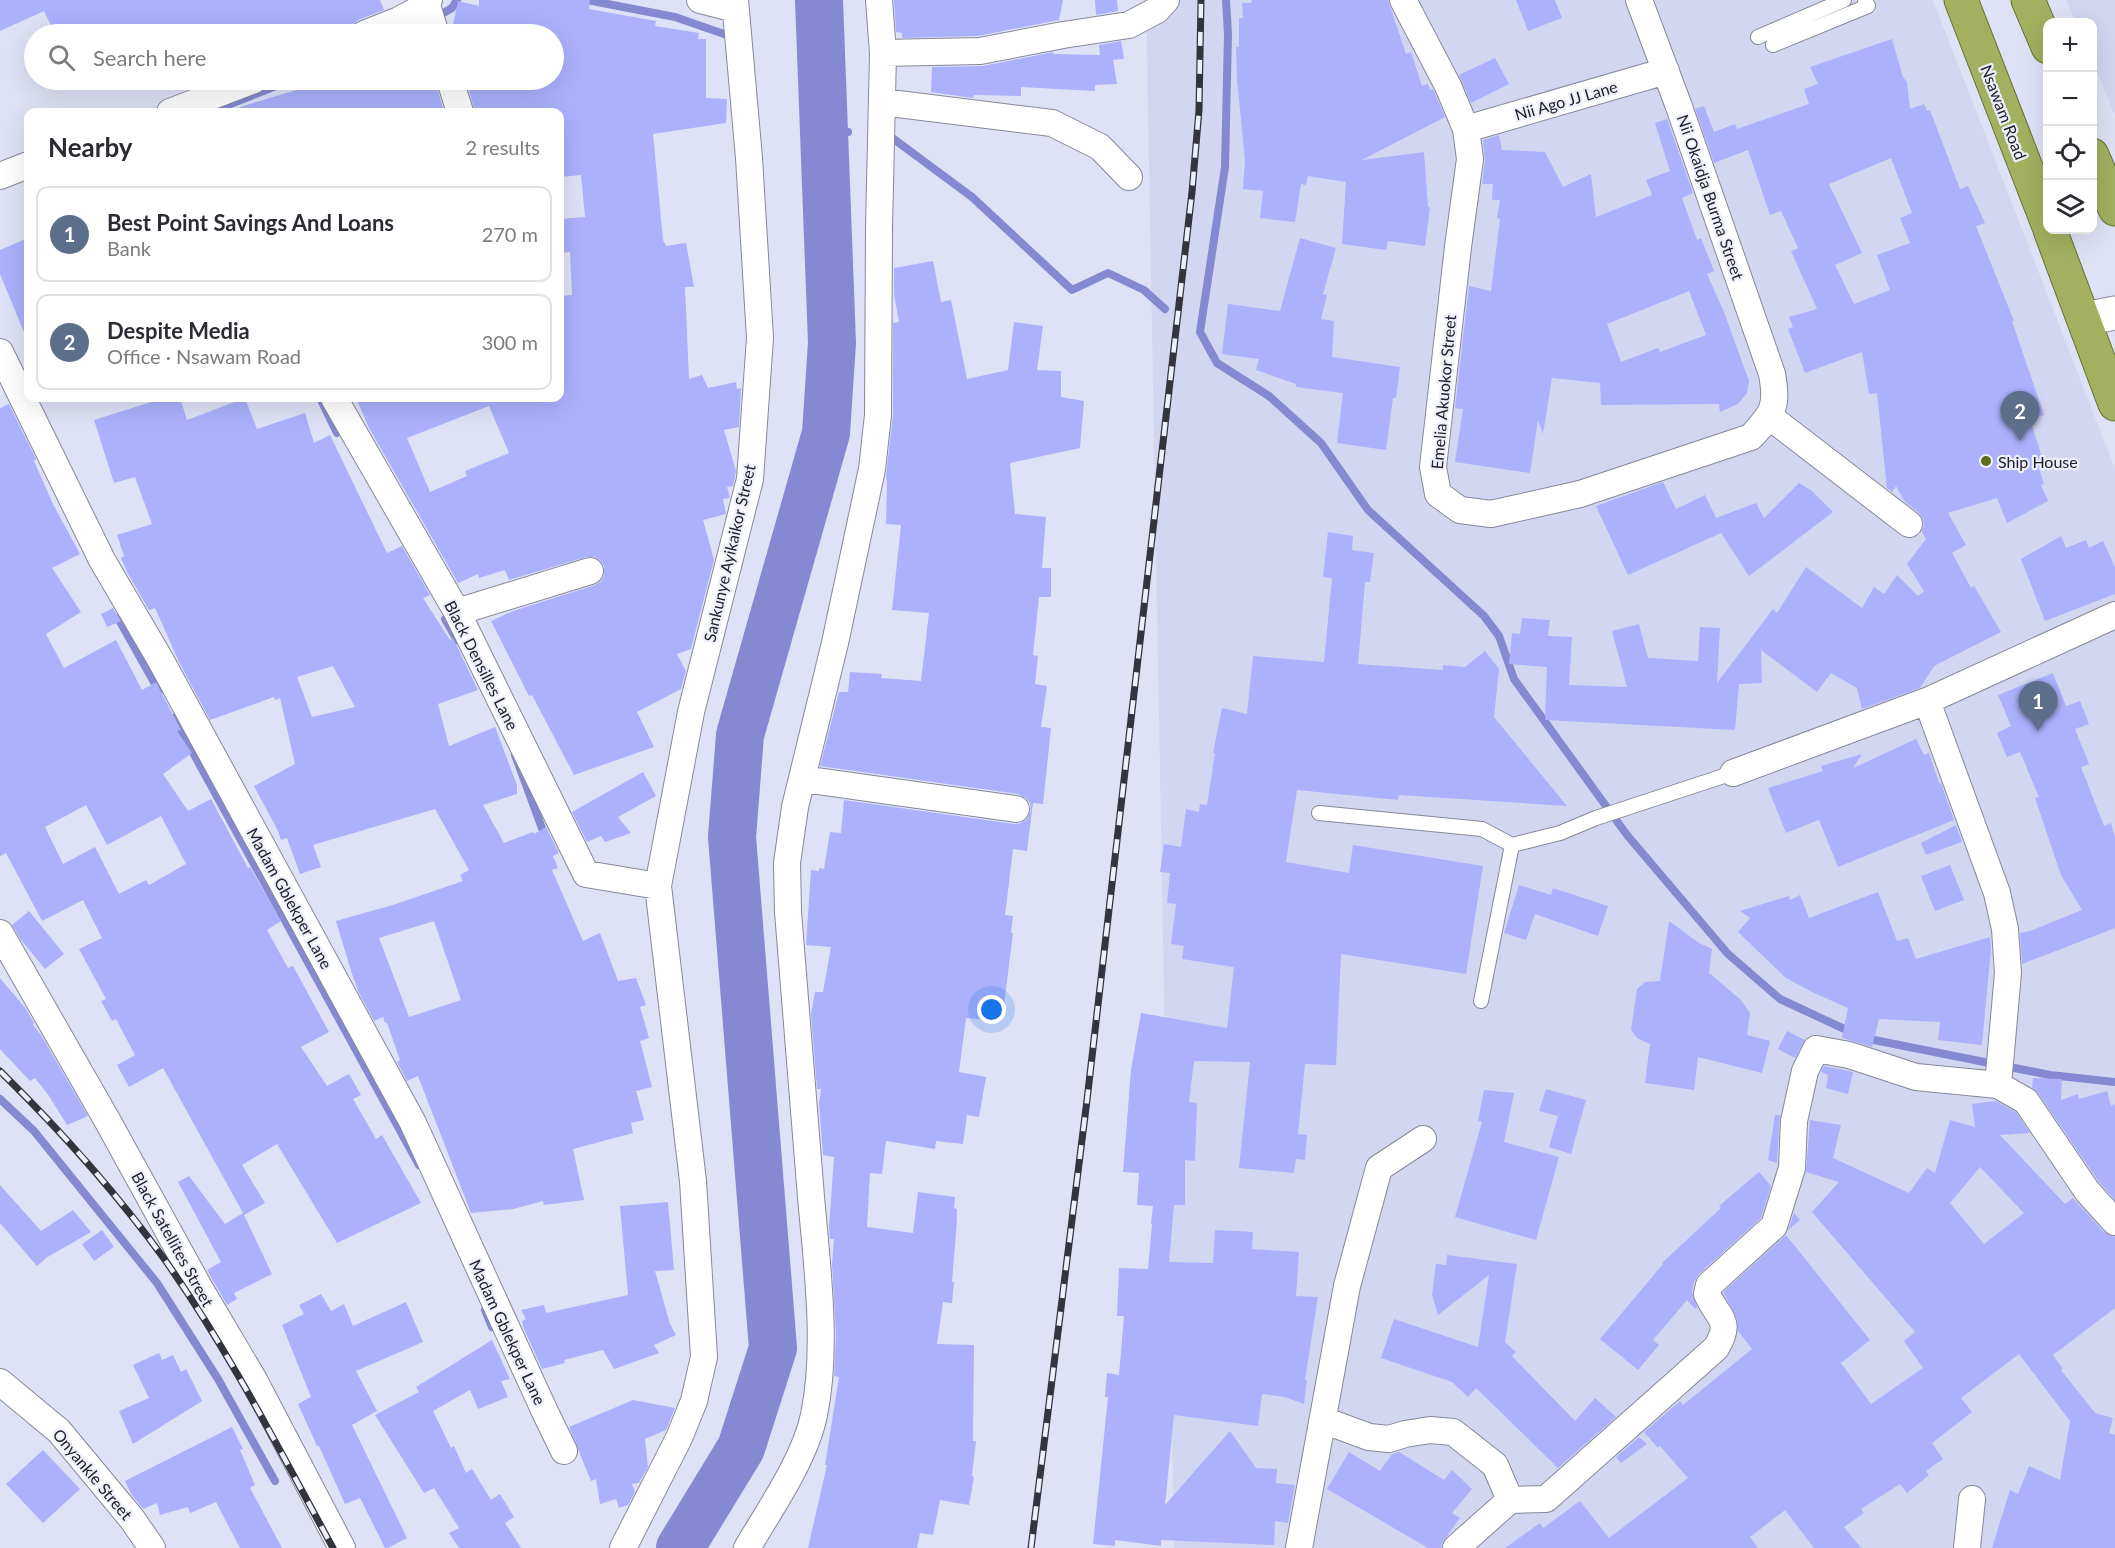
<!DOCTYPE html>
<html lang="en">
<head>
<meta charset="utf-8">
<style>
	body { margin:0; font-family:Lato,sans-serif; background:#f2f2f3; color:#2b2b33 }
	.controls { position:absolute; right:18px; top:18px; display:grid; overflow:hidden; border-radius:12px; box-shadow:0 6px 24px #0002 }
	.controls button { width:54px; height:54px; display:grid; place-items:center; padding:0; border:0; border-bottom:2px solid #e1e1e2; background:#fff; color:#2b2b33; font:30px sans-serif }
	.you { position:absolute; left:992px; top:1010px; width:21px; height:21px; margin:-15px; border:4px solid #fff; border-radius:50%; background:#1a73e8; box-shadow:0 0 0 9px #1a73e833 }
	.badge { display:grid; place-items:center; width:39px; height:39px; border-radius:50%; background:#5d6c17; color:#fff; font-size:20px; font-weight:700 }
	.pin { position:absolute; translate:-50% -50px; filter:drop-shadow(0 2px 3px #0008) }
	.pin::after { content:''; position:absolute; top:32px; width:21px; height:18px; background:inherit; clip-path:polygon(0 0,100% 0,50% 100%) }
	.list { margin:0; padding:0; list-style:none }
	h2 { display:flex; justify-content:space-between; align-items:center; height:78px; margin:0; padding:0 24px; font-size:26px }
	h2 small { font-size:20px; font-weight:400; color:#7c7c81 }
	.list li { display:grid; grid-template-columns:39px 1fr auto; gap:18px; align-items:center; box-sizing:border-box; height:96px; margin:0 12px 12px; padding:0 12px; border:2px solid #e1e1e2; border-radius:12px }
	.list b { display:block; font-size:22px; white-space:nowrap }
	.list p { margin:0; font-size:20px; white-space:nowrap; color:#7c7c81 }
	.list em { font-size:20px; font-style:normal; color:#7c7c81 }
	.icon { flex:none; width:33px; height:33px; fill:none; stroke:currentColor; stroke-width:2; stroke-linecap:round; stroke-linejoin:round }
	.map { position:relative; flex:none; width:2115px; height:1548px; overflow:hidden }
	.search { position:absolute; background:#fff; box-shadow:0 6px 24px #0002; left:24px; top:24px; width:540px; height:66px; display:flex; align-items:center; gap:15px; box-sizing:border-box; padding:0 21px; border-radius:33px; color:#7c7c81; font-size:22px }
	.panel { position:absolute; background:#fff; box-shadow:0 6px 24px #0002; left:24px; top:108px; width:540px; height:294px; border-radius:12px }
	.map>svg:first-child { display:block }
	.built { fill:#d3d6f1 }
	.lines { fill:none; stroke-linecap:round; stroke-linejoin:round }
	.stream { stroke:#8489d1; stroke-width:8 }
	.river { stroke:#8489d1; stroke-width:48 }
	.building { fill:#abb1fc; fill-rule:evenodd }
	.service-casing { stroke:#86889a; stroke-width:16 }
	.minor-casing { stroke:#86889a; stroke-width:28 }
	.tertiary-casing { stroke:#86889a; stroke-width:35 }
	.trunk-casing { stroke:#657233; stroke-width:35 }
	.service { stroke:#fff; stroke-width:14 }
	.minor { stroke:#fff; stroke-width:26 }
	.tertiary { stroke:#fff; stroke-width:33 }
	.trunk { stroke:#a2b060; stroke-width:33 }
	.rail-casing { stroke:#33343d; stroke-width:7 }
	.rail { stroke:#eeeffc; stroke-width:4.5; stroke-dasharray:14; stroke-linecap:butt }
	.poi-dot { fill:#5d6c17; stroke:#eeeffc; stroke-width:2 }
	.labels { text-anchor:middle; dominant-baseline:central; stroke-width:4.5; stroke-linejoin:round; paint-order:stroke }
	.street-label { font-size:16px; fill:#202128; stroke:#eeeffc }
	.poi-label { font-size:16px; fill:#202128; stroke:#eeeffc; text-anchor:start }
</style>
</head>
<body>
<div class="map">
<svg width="2115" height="1548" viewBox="0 0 2115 1548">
	<rect width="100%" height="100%" fill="#dfe2f6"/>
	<path class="built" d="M1146 0H1933L2115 469V1548H1174Z
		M2066 0H2115V116L2093 62 2092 22H2076Z"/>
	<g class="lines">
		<path class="stream" d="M587 0 675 17 727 35
			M1226 0 1228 34 1225 167 1200 332 1217 363 1269 396 1321 443 1368 510 1484 616 1499 636 1514 679 1627 835 1728 954 1780 999 1853 1033
			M407 34 452 8 457 0
			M210 112 291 80
			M823 131 848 132
			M887 134 972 197 1072 290 1108 273 1144 290 1165 309
			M320 398 337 433
			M118 618 159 691
			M445 619 457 640
			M174 718 419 1165
			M515 755 546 839
			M1864 1038 2050 1075 2115 1082
			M0 1099 34 1131 157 1283 218 1379 275 1481
			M485 1310 492 1327"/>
		<path class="river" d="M680 1548 741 1448 773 1348 732 837 740 735 826 433 832 343 819 0"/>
	</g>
	<path class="building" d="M0 0H380L384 10 358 20 352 25 349 34H294L291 28 247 34H55L44 11 0 31Z
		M479 0H590L589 9 656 21 655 26 699 33 698 39H706V98L727 99 726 123 653 134 663 240 666 246 686 243 694 287H685L689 379 702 375 708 388 736 382 737 389 741 388 739 427 724 430 736 471 735 477 733 486 727 487 730 498 723 499 726 514 703 520 714 560 691 649 677 654 686 671 681 689 637 712 654 747 574 775 532 695 529 696 491 621 513 611 595 585 601 581 604 575V566L600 560 594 557H586L509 580 505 570 479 578 478 574 458 583 369 428 356 398H560V296L572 295 570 252 560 253V219L585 217 581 175 560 177V112H475L466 80H554V34H451L458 1 479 6ZM489 406 509 453 465 471 467 476 430 492 407 438Z
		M894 0H1063L1059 20 978 36 902 38V33L896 32Z
		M1095 0H1117L1118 11 1096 15Z
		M1252 0H1388L1406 54 1411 52 1422 86 1428 84 1430 90 1433 89 1445 117 1362 160 1424 152 1428 207H1430L1425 246 1388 241 1386 250 1342 244 1346 182 1308 176 1306 185 1301 184 1295 222 1260 218 1263 191 1243 189 1245 161 1237 79 1236 47H1239V18H1243L1242 3H1251Z
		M1516 0H1555L1562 18 1528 31Z
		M1892 39 1903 77 1907 82 1910 109 1924 104 1927 111 1930 110 1960 189 1968 186 1985 223 1976 226 2014 321H2012L2044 415 2030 419 2045 467 2039 468 2044 484 2041 485 2048 501 2007 523 1997 498 1948 513 1966 545 1952 553 1971 588 1974 586 2001 632 1934 666 1920 688 1862 709 1857 688 1831 673 1817 692 1761 650 1762 683 1739 684 1735 730 1545 720 1547 667 1509 664 1512 633 1520 634 1522 618 1550 620 1548 636 1572 637 1569 685 1627 687 1612 631 1639 624 1648 658 1698 661 1700 627 1720 628 1717 683 1773 609 1777 613 1806 567 1862 608 1874 587 1884 594 1897 575 1918 596 1924 591 1907 564 1926 539 1922 532 1924 525 1923 519 1918 512 1905 502 1896 486 1892 492 1887 488 1877 393 1869 394 1862 352 1805 373 1788 329 1793 327 1789 317 1817 309 1791 251 1798 248 1781 211 1770 215 1748 150 1714 163 1695 109 1704 106 1714 132 1735 124 1737 129 1809 104 1804 89 1818 84 1810 67ZM1891 158 1912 213 1900 218 1910 243 1877 255 1890 290 1854 304 1835 265 1862 253 1829 184Z
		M1121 41 1124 59 1113 60 1117 84 1095 85V91L1021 87V96L974 95 973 98 931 92 932 67 983 66 1053 52V54L1100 55 1099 45Z
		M1495 58 1509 84 1471 103 1459 75Z
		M311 80H435L444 112H241L240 107 313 85Z
		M1667 119 1693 193 1682 198 1697 240 1701 238 1714 271 1707 274 1724 312 1749 381 1747 393 1738 404 1720 412 1719 404 1601 405 1600 383 1552 378 1543 434 1538 420 1530 473 1455 462 1463 409 1455 408 1469 286 1491 291 1500 219 1497 218 1500 200H1492L1493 184H1482L1485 161 1483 140 1499 135 1502 150 1545 152 1563 187 1591 174 1596 217 1652 195 1646 180 1670 171 1655 123ZM1689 291 1706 335 1660 352 1658 348 1621 362 1607 324Z
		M28 238V342L0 274V250Z
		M1300 238 1336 248 1323 294 1327 295 1321 319 1334 321 1332 357 1400 367 1396 398H1393L1386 450 1337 443 1343 393 1296 387V384L1256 370 1259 359 1222 354 1228 304 1280 311Z
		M933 261 941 302 951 300 967 379 1008 370 1014 322 1043 326 1037 370 1061 371V397L1084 401 1080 448 1010 463 1015 514 1046 517 1042 568H1051V597H1039L1033 655 1038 656 1035 684 1047 686 1041 727 1051 728 1043 804 1033 803 1027 851 1013 849 1005 915 1013 916 1011 933H1013L1004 1005 989 1003 988 1020 966 1018 959 1072 986 1077 979 1117 967 1115 963 1144 936 1141 935 1149 886 1141 882 1174 870 1173 867 1227 913 1233 918 1192 955 1197 954 1208 957 1209V1220L952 1282H954L952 1303 943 1302 937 1344 974 1345 973 1441H976L972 1476 974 1477 969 1505 940 1500 933 1535 920 1533 917 1548H808L827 1465H825L839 1377 834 1376 836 1334 832 1264 834 1239H830L829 1228 834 1157 823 1155 819 1104 821 1089H817L811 1014 815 992H823L831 947 806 945 811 870 819 871V868L824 869 830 832 841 833 844 800 1014 824 1021 823 1027 819 1031 811 1030 803 1026 798 1018 794 820 766 839 692H848L850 672 882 674 881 678 921 681 929 613 892 610 901 525 886 524 887 483 886 475 893 415V323L899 322 894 294V268Z
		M164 398H180L187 420 245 398 257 429 305 413 314 443 330 435 387 553 402 546 430 595 423 598 450 640 453 638 478 690 438 704 449 746 495 727 517 785V794L483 805 504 843 533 832 534 834 546 827 559 853 553 856 558 868 552 870 583 941 600 933 618 981 636 978 646 1005 640 1007 649 1038 640 1041 652 1087 636 1091 644 1120 631 1123 633 1133 573 1149 584 1200 544 1205 543 1201 513 1209 471 1213 418 1076 407 1081 397 1062 400 1060 387 1023H385L383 1017 374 1021 359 993 352 974 336 921 396 904 463 881 460 875 469 870 435 809 313 845 321 867 300 874 287 838 281 840 278 831 254 786 295 764 280 698 275 700 274 697 210 720 179 662 155 608 149 610 128 574 121 558 124 556 117 535 152 524 135 477 114 483 94 420ZM333 666 355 707 312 717 297 677ZM434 921 461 1000 409 1017 379 938Z
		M9 404 36 459 34 461 53 504 80 554 52 568 81 612 46 634 64 668 116 640 142 690 156 682 181 730 177 731 192 753 163 774 188 811 211 799 248 868 250 867 281 921 267 930 288 968 293 966 329 1032 301 1047 327 1086 349 1074 361 1095 353 1099 376 1139 382 1135 421 1203 337 1243 277 1144 242 1165 265 1203 244 1215 272 1274 234 1293 237 1299 227 1305 207 1270 221 1262 178 1182 189 1176 225 1224 243 1213 163 1068 129 1087 117 1065 135 1055 116 1019 112 1021 101 1001 106 999 79 949 102 938 83 900 42 921 6 853 0 856V408ZM86 805 107 845 161 816 186 864 149 885 146 880 119 894 95 847 63 864 45 827Z
		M1663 482 1676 509 1705 495 1716 518 1756 503 1764 518 1799 483 1812 491 1833 512 1749 576 1721 533 1628 575 1596 506Z
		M1328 532 1353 536 1352 550 1374 553 1370 582H1365L1358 664 1443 670V665L1465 667 1485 651 1499 669 1494 717 1567 806 1399 795 1398 800 1297 790 1286 862 1349 873 1353 845 1483 866 1466 974 1341 954 1336 1065 1305 1064 1298 1134 1307 1135 1305 1160 1296 1159 1294 1173 1239 1168 1250 1062 1194 1061 1189 1102 1197 1103 1195 1161 1185 1160V1205H1174L1169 1262 1213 1263 1215 1230 1253 1232 1252 1249 1299 1252 1296 1296 1318 1297 1305 1380H1307L1304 1404 1285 1397 1262 1394 1258 1426 1174 1415 1165 1505 1230 1431 1256 1468 1277 1469 1276 1483 1295 1485 1288 1523 1275 1521 1274 1545 1161 1540V1546L1115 1540V1546L1093 1544 1108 1397H1105L1107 1373 1119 1375 1124 1316H1117L1119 1268 1148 1269 1152 1224H1151L1153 1206 1137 1205 1139 1173 1123 1172 1131 1070 1141 1013 1227 1028 1234 967 1182 959 1184 946 1171 944 1176 904 1167 903 1170 873 1160 872 1164 844 1181 847 1186 809 1199 812 1200 804 1207 805 1215 754 1213 753 1222 708 1247 714 1253 656 1324 662 1332 578 1323 577Z
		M2061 536 2066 548 2086 540 2089 548 2103 541 2115 567V594L2045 621 2021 559Z
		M113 608 121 621 107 627 101 614Z
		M2053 673 2066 706 2080 701 2089 724 2075 729 2089 764 2081 767 2104 826 2111 823 2115 837V928L2022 964 2020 933 2030 931 2082 910 2061 875 2035 798 2039 797 2020 752 2007 757 1997 733 2011 726 1998 695Z
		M1916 739 1924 755 1929 753 1939 783H1941L1954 820 1838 867 1819 820 1786 833 1768 788 1823 771 1821 766 1862 754 1853 768Z
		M643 772 656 796 618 817 631 833 605 842 601 836 587 842 572 812Z
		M1956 825 1962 842 1926 855 1921 843Z
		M1950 865 1964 900 1935 911 1921 876Z
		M1519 885 1551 895 1553 888 1608 906 1598 936 1535 914 1526 940 1504 933Z
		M1878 892 1897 941 1908 938 1916 959 1990 937 1991 948 1982 1045 1938 1040 1940 1022 1879 1019 1872 1047 1842 1038 1848 1008 1812 992 1786 978 1738 932 1750 918 1740 911 1789 896 1790 900 1800 895 1809 918Z
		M29 911 64 954 45 969 21 940 12 925Z
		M1669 921 1699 943 1712 949 1709 973 1741 1000 1750 1013 1747 1035 1770 1041 1762 1073 1698 1057 1694 1090 1645 1083 1650 1044 1637 1038 1631 1030 1637 989 1645 982 1660 981Z
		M0 978 26 1009 34 1023 33 1025 41 1035 88 1116 67 1125 49 1096 35 1078 30 1081 0 1049Z
		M1787 1031 1805 1040 1795 1058 1778 1049Z
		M1824 1066 1853 1072 1848 1094 1826 1088 1828 1075 1821 1072Z
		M2033 1078 2062 1079 2061 1100 2078 1094 2079 1099 2107 1091 2111 1106 2115 1104V1200L2099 1182 2038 1093 2032 1087Z
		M1546 1089 1586 1100 1571 1154 1549 1147 1558 1116 1539 1111Z
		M1484 1090 1514 1093 1504 1142 1559 1157 1536 1240 1455 1217 1482 1122 1478 1121Z
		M1996 1101 2016 1112 2030 1133 2000 1135 2065 1204 2073 1198 2104 1232 2115 1237V1308L2053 1355 2063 1369 2061 1370 2095 1413 2113 1418 2109 1433 2115 1435V1548H1992L2010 1490 2018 1494 2029 1466 2060 1480 2070 1421 2019 1354 1961 1398 1972 1412 1932 1443 1943 1459 1926 1471 1929 1475 1907 1493 1900 1484 1861 1509 1864 1513 1844 1527 1861 1548H1814L1785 1510 1750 1537 1758 1548H1505L1540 1523 1543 1528 1580 1501 1609 1538 1688 1478 1660 1446 1658 1448 1644 1432 1680 1401 1683 1405 1752 1349 1738 1331 1736 1316 1723 1292 1786 1235 1870 1340 1841 1363 1871 1404 1923 1368 1904 1341 1915 1332 1812 1212 1839 1182 1806 1172 1810 1120 1841 1125 1833 1158 1909 1193 1927 1168 1935 1173 1950 1120 1975 1127 1972 1104ZM1980 1167 2024 1213 1984 1244 1950 1203Z
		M1775 1115H1780L1777 1163 1768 1160Z
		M1759 1172 1771 1186 1761 1218 1699 1274 1694 1282 1692 1292 1697 1307 1695 1309 1687 1300 1653 1340 1659 1345 1638 1370 1600 1339 1663 1264 1662 1263 1721 1208 1719 1206Z
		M0 1185 41 1231 73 1210 91 1232 46 1258 37 1266 0 1223Z
		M668 1202 674 1270 655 1271 670 1324 676 1335 654 1345 659 1353 614 1369 603 1350 564 1360 565 1363 542 1369 524 1329 522 1321 526 1319 521 1310 544 1305 546 1313 628 1295 620 1206Z
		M1794 1213 1800 1220 1788 1230Z
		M102 1230 114 1247 94 1261 82 1244Z
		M1447 1255 1517 1264 1505 1342 1516 1352 1512 1356 1575 1421 1595 1398 1616 1417 1558 1468 1476 1388 1468 1397 1452 1382 1381 1358 1394 1319 1478 1347 1489 1275 1438 1315 1432 1295 1436 1264 1446 1265Z
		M321 1294 331 1311 344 1304 353 1326 406 1302 423 1342 356 1371 377 1411 352 1425 407 1538 388 1548H385L360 1498 345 1504 319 1446H317L298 1404 311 1397 282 1325 304 1314 299 1305Z
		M492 1340 510 1379 501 1381 508 1397 478 1409 470 1390 433 1411 451 1448 454 1446 466 1473 472 1469 491 1500 500 1494 514 1517 505 1523 521 1548H459L449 1533 459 1528 434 1488 424 1493 375 1415 419 1392 416 1387Z
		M159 1353 162 1360 173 1355 181 1372 186 1369 202 1401 133 1444 119 1411 149 1398 133 1365Z
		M633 1400 675 1408 666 1430 645 1439 648 1467 639 1483 632 1484 635 1492 628 1505 619 1508 616 1499 600 1504 596 1479 591 1481 569 1427Z
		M232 1427 243 1449 240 1450 255 1485 250 1488 282 1548H240L216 1502 190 1513 188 1507 160 1515 157 1503 143 1509 131 1494 125 1481Z
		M1639 1437 1647 1444 1621 1463 1616 1457Z
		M43 1450 80 1489 43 1523 6 1484Z
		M1349 1452 1380 1471 1392 1454 1399 1452 1444 1480 1452 1470 1472 1489 1452 1513 1460 1518 1442 1543 1441 1548H1428L1327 1489Z"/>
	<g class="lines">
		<defs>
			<path id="service" d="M1758 37 1844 0
				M1773 45 1868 6 1865 0
				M1319 813 1482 829 1512 845 1560 833 1596 818 1733 773
				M1481 1001 1512 845"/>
			<path id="minor" d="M700 0 735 9
				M1403 0 1448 86 1466 129 1470 159 1458 247 1433 467 1438 494 1460 510 1491 514 1580 494 1751 437C1773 413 1778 407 1772 374L1678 104 1639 0
				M427 5 436 34
				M364 34 399 20 427 5 429 0
				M883 53 980 51 1063 35 1129 25 1157 10 1166 0
				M450 80 460 112
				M882 102 1052 123 1100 147 1129 177
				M170 112 254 80
				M1466 129 1666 71
				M0 176 28 165
				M0 352 102 560 160 659 413 1123 545 1412 564 1451
				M334 398 457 612 586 874 658 886
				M1770 417 1909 524
				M457 612 590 571
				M1927 701 1997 893 2005 929 2008 973 1998 1085
				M1733 773 1927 701 2115 615
				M803 779 1016 809
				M0 933 107 1120 199 1287 254 1380 342 1548
				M0 1382 59 1431 132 1519 152 1548
				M1323 1420 1369 1437 1389 1439 1405 1434 1430 1430 1453 1432 1495 1465 1510 1500
				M623 1548 679 1438 694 1401 704 1357 693 1181 658 886 691 712 750 479 760 338 749 158 735 0
				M747 1548C770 1509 805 1459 814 1415 828 1347 817 1266 811 1197 803 1102 796 1007 788 912L787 863 795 807 835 643 872 469 878 415 879 228 883 53 879 0
				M1299 1548 1347 1286 1379 1168 1423 1139
				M1456 1548 1510 1500 1546 1499 1716 1348C1733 1320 1718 1319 1707 1294L1709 1285 1774 1226 1792 1168 1794 1121 1805 1071 1816 1049 1849 1055 1916 1077 1998 1085 2026 1101 2087 1191 2115 1222
				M1967 1548 1972 1499"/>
			<path id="tertiary" d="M2084 319 2115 313"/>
			<path id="trunk" d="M1961 0 2048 224
				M2028 0 2048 47
				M2092 155 2115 209
				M2050 230 2115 404"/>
		</defs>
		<use href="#service" class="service-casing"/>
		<use href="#minor" class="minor-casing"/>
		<use href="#tertiary" class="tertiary-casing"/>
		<use href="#trunk" class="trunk-casing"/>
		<use href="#service" class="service"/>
		<use href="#minor" class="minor"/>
		<use href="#tertiary" class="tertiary"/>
		<use href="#trunk" class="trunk"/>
		<defs>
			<path id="rail" d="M0 1071C60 1130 116 1192 165 1260 229 1351 280 1451 333 1548
				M1031 1548 1087 1100 1192 192 1199 110 1201 0"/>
		</defs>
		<use href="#rail" class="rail-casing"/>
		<use href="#rail" class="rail"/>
	</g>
	<circle class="poi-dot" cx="1986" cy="461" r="6"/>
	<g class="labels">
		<g class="street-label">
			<text transform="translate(1566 100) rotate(-16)">Nii Ago JJ Lane</text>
			<text transform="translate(2004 112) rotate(69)">Nsawam Road</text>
			<text transform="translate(1711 197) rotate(71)">Nii Okaidja Burma Street</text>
			<text transform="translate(1443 392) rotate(-85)">Emelia Akuokor Street</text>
			<text transform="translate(729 553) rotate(-77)">Sankunye Ayikaikor Street</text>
			<text transform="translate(482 665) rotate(63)">Black Densilles Lane</text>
			<text transform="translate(290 898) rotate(61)">Madam Gblekper Lane</text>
			<text transform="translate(173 1239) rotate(61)">Black Satellites Street</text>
			<text transform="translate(508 1332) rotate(65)">Madam Gblekper Lane</text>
			<text transform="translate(93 1474) rotate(50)">Onyankle Street</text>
		</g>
		<g class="poi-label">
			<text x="1998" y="461">Ship House</text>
		</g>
	</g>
</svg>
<div class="controls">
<button>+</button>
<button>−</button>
<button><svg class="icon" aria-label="locate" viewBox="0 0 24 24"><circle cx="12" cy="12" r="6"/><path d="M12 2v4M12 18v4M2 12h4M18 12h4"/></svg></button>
<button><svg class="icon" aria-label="layers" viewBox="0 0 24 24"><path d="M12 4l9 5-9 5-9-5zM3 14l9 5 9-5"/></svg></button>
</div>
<div class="you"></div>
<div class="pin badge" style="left:2038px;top:731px;background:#5c6f8a">1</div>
<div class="pin badge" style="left:2020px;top:441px;background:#5c6f8a">2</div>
<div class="search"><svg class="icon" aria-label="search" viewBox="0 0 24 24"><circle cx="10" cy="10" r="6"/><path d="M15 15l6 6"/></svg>Search here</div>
<section class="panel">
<h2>Nearby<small>2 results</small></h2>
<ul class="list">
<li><span class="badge" style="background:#5c6f8a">1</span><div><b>Best Point Savings And Loans</b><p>Bank</p></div><em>270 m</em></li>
<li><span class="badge" style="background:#5c6f8a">2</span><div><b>Despite Media</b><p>Office · Nsawam Road</p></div><em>300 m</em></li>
</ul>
</section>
</div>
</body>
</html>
